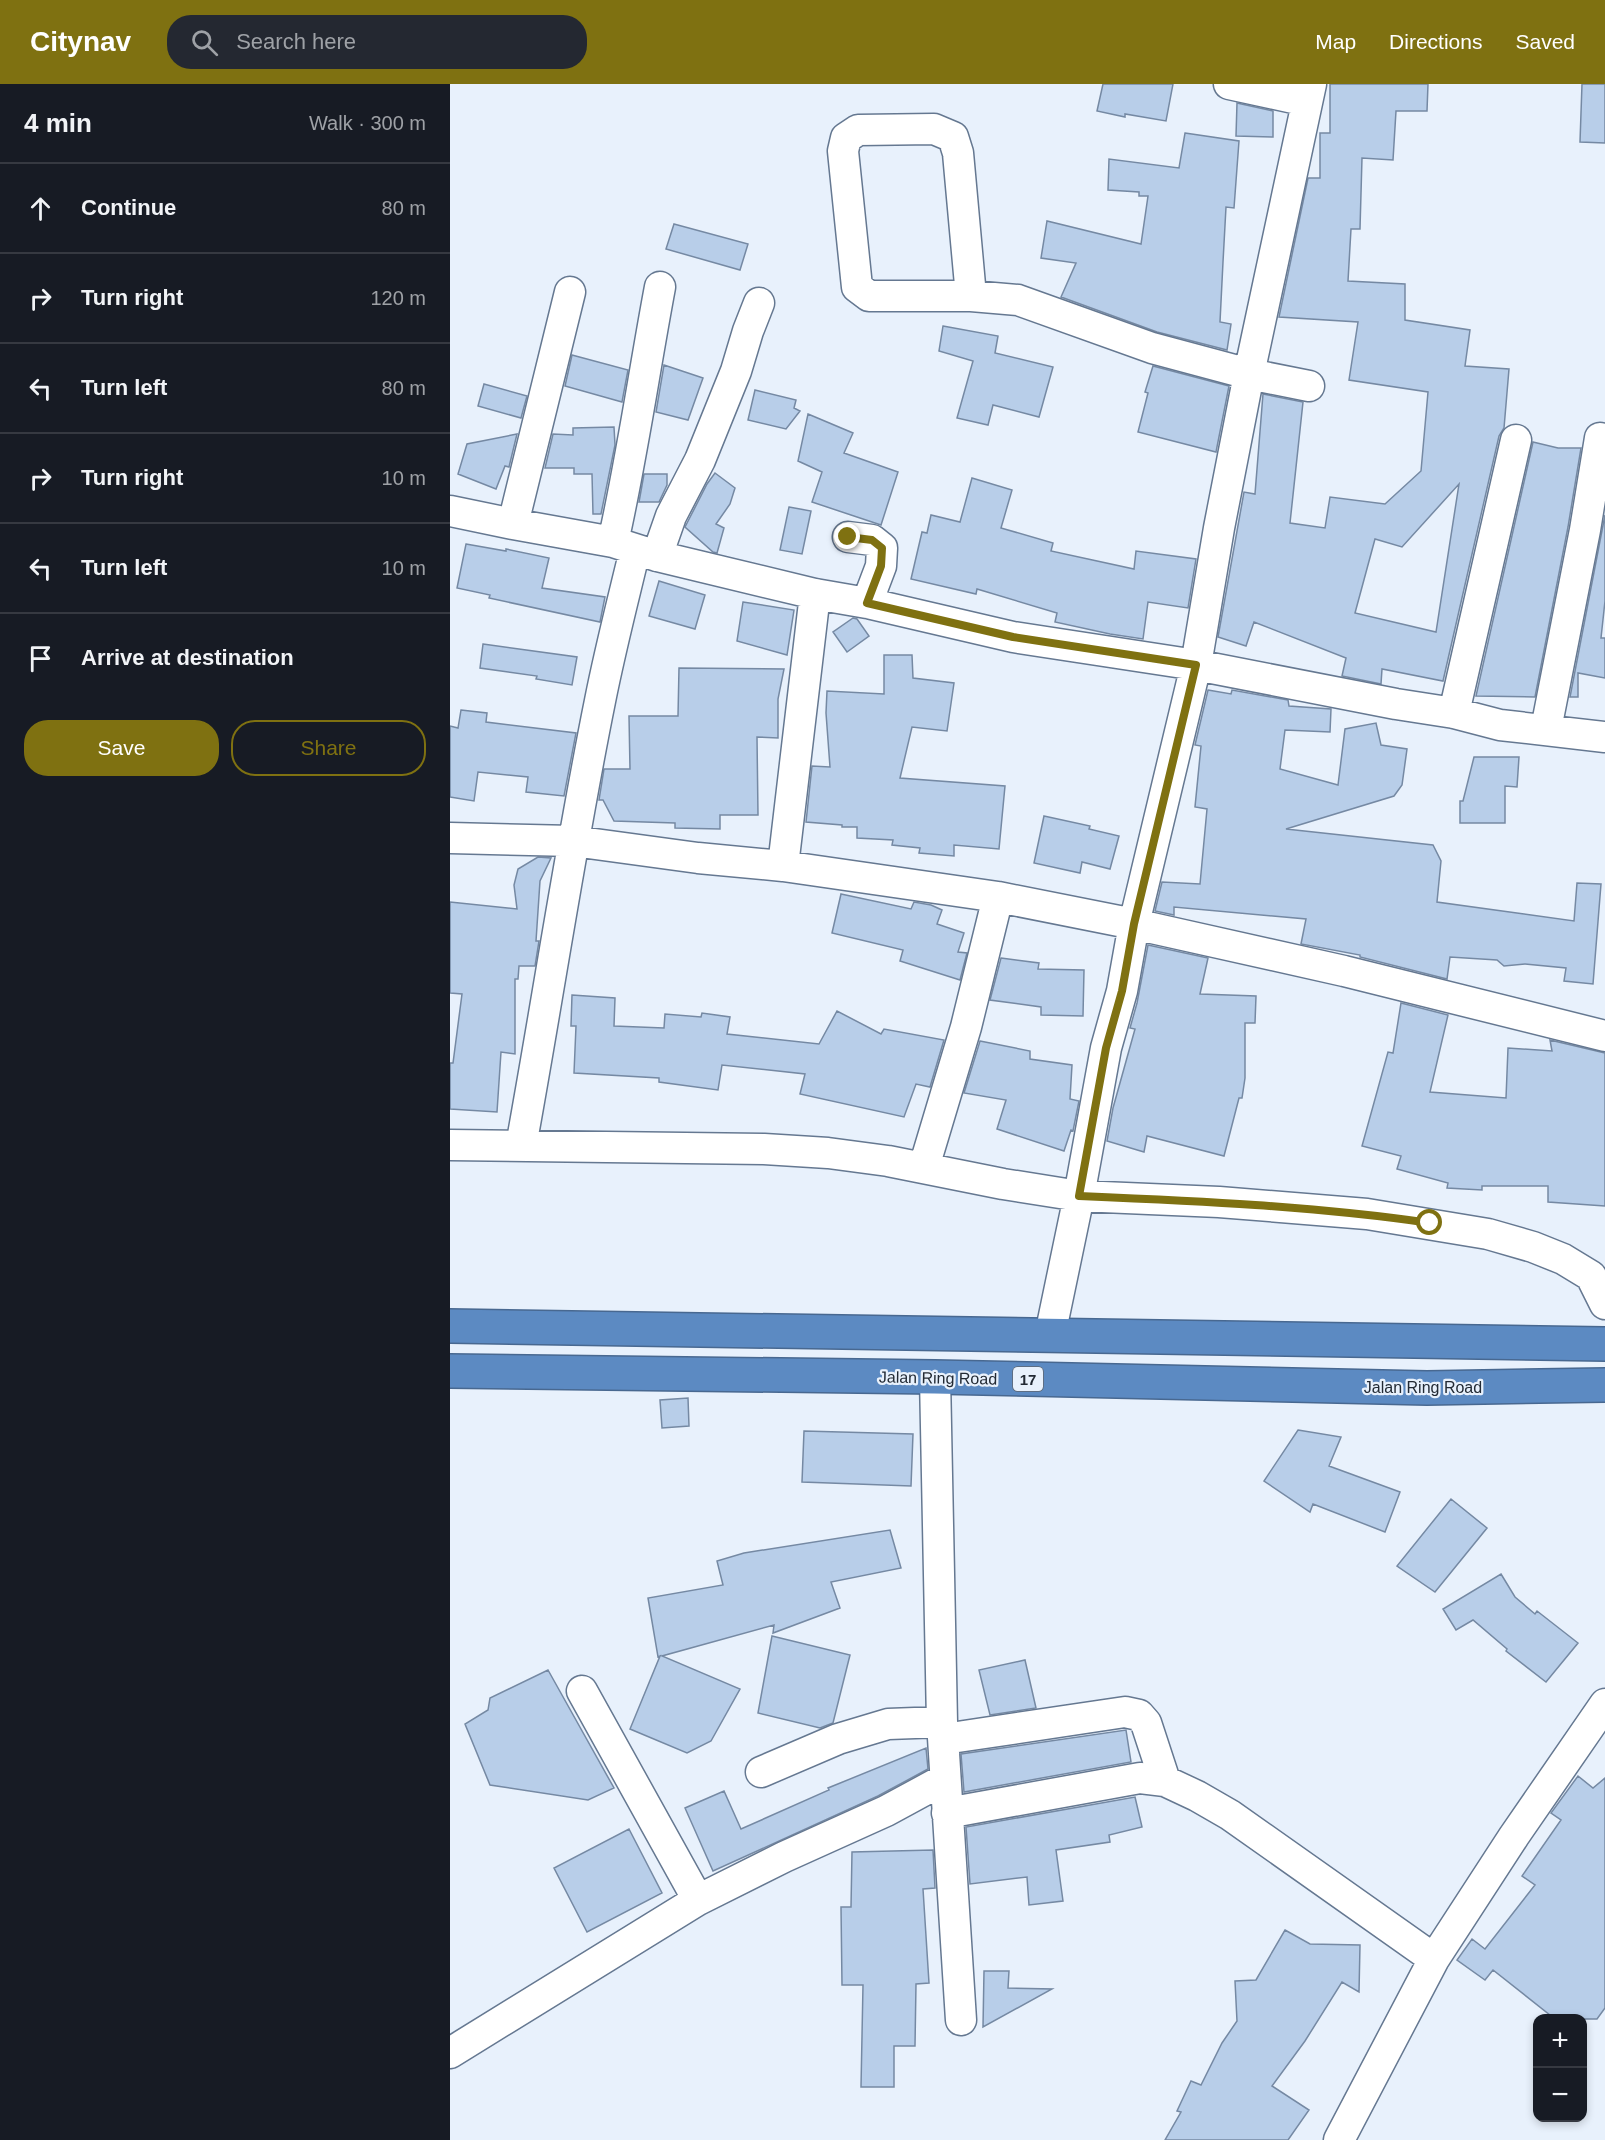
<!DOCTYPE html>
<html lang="en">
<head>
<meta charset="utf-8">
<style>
	body { margin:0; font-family:Arial,sans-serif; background:#242831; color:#f1f3f6 }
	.controls { position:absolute; right:18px; bottom:18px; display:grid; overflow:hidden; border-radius:12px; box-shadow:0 3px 9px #0003 }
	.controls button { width:54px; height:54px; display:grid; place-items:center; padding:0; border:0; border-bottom:2px solid #363941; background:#171b24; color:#f1f3f6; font:30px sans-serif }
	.stop { position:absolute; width:18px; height:18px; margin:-14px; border:4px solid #7f7111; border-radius:50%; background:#fff }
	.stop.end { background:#7f7111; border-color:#fff; box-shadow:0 2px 6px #0008 }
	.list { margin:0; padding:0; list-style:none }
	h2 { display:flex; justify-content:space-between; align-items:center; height:78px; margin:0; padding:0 24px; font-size:26px }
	h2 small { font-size:20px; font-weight:400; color:#9ea1a6 }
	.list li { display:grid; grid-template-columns:39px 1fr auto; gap:18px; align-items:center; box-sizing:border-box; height:90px; padding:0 24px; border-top:2px solid #363941 }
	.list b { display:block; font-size:22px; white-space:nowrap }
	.list em { font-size:20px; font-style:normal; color:#9ea1a6 }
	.actions { display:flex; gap:12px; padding:18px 24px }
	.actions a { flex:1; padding:14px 0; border:2px solid #7f7111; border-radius:24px; text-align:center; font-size:21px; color:#7f7111 }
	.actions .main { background:#7f7111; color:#fff }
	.icon { flex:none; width:33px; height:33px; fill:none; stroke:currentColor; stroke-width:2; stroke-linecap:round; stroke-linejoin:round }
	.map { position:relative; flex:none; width:1155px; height:2056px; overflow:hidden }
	header { display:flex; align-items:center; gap:36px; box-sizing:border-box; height:84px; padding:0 30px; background:#7f7111; color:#fff }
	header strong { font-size:28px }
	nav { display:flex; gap:33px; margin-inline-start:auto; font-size:21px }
	.search { width:420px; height:54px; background:#242831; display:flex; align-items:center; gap:15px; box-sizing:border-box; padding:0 21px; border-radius:24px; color:#9ea1a6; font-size:22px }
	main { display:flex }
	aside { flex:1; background:#171b24 }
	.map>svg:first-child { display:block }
	.building { fill:#b8cee9; stroke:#7589a3; stroke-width:1.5; fill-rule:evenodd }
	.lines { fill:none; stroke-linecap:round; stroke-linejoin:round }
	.minor-casing { stroke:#657891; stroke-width:33 }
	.highway-casing { stroke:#486890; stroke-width:36 }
	.minor { stroke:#fff; stroke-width:30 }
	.highway { stroke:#5c8ac2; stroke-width:33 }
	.route { stroke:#7f7111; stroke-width:8 }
	.labels { text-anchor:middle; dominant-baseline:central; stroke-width:4.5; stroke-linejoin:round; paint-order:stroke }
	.shield { fill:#e8f1fc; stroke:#5d6670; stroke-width:1.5 }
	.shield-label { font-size:15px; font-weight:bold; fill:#222a34 }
	.street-label { font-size:16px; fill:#222a34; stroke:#e8f1fc }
</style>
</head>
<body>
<header>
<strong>Citynav</strong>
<div class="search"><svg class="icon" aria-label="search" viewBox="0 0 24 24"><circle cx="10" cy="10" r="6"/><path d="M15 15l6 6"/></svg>Search here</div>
<nav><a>Map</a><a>Directions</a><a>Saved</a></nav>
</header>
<main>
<aside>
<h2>4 min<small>Walk · 300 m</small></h2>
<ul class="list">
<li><svg class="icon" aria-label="ahead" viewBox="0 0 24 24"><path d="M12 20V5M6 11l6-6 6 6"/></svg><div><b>Continue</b></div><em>80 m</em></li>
<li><svg class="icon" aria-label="right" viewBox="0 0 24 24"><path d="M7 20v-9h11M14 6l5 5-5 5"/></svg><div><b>Turn right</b></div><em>120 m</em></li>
<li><svg class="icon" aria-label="left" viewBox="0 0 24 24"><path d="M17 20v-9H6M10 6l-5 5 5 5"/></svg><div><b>Turn left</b></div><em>80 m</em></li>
<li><svg class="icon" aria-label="right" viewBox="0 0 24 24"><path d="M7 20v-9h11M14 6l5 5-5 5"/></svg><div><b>Turn right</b></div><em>10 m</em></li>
<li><svg class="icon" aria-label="left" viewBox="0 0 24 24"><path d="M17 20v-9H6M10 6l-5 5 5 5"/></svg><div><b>Turn left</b></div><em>10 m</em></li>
<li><svg class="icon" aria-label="arrive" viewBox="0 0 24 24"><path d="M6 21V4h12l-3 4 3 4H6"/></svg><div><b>Arrive at destination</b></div></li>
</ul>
<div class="actions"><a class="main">Save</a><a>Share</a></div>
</aside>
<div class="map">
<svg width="1155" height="2056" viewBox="0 0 1155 2056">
	<rect width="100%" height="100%" fill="#e8f1fc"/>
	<path class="building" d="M653 0H723L716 37 675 30V33L647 27Z
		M880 0H978L977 27H946L943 76 912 74 910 145H901L898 197 955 200V236L1020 246 1015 282 1059 285 1054 344 1049 352 993 597 932 585 931 600 892 592 896 574 804 538 796 562 768 553 794 408 805 410 813 310 853 318 840 439 875 444 880 413 935 420 971 387 978 308 899 296 908 238 829 233 858 94H870V49H880ZM1009 400 986 548 905 529 925 455 952 463Z
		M1132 0H1155V59L1130 58Z
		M787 19 823 27V53L786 52Z
		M735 49 789 57 784 124 776 123 773 178 770 238 781 240 777 266 707 248 611 213 626 179 591 174 597 137 691 160 698 112H689V108L658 106 659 75 729 84Z
		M224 140 298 160 290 186 216 165Z
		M493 242 548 252 545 269 603 283 589 333 543 321 538 341 507 334 523 277 489 267Z
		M122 271 178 286 172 318 115 302Z
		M214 281 253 294 238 336 206 328Z
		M703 282 779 302 766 368 688 348 698 309 695 308Z
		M34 300 77 312 71 334 28 322Z
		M305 306 346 316 344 324 350 327 336 345 298 336Z
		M358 330 403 349 394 369 448 388 431 441 362 418 372 388 348 377Z
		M164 343 165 361 151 430H143L142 390H124V384H95L103 350 123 351V344Z
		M67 350 59 383 55 382 46 405 8 390 17 360Z
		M1083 358 1108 364H1131L1118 443 1085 613 1026 612Z
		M265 389 285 404 280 420 266 440 274 444 267 469 263 468 235 443 257 400Z
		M194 390H217V401L209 418H189Z
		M522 394 562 406 551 444 603 459 601 467 684 485 686 467 746 475 738 524 698 518 693 555 660 550 605 538 607 529 527 505 526 510 461 495 472 448 477 449 481 431 510 438Z
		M339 423 361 427 352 470 330 466Z
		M1155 431V517L1151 554H1155V594L1128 589V613H1120Z
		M16 460 56 467V465L99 474 92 504 155 513 150 538 39 514 40 511 7 504Z
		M209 497 255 511 245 545 199 532Z
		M293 518 344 526 337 571 287 557Z
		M403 534 407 535 419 552 397 568 383 548Z
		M33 560 127 573 122 601 86 595 87 592 30 584Z
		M434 571H462L463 594 504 599 497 647 462 643 450 694 555 702 549 765 504 761V772L469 769 470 764 442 761 443 756 407 754V743H392V741L356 738 362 682 380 683 376 629 377 607 434 610Z
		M229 584 334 585 328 615V654L307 653 308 731H270V745L225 744V739L164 737 153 716H149L154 685H180L179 632H228Z
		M758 606 781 610 782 606 838 616 839 622 881 625 880 648 835 646 830 685 888 701 895 645 926 639 931 661 957 665 952 701 944 712 836 745 983 761 991 777 987 818 1124 837 1127 799 1151 800 1143 900 1114 897 1116 884 1075 880 1054 882 1047 876 1000 873 997 895 910 873V871L851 860 856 835 724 823V831L705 827 712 798 750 800 757 725 745 723 751 662 745 661Z
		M11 626 37 629 36 638 126 649 114 712 76 708 78 693 28 688 24 717 0 713V642L8 644Z
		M1024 673H1069L1067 703 1055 702V739H1010V717H1013Z
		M594 732 640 742 639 745 669 752 660 785 632 778 630 789 584 779Z
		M88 773 101 774 90 797 86 857H89L85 882H69L68 895H65V970L51 968 47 1028 0 1025V979H3L12 910 0 909V818L67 825 64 801 68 785Z
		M391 810 461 825 464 818 481 821 492 826 487 840 514 849 508 868 517 869 510 896 450 877 453 866 382 849Z
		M698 861 758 874 750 910 806 912 805 939H795V994L792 1014H789L774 1072 697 1052 694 1068 657 1057 663 1024 685 945 680 944 687 919Z
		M551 874 589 879 588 885 634 886 633 932 591 931V923L540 916Z
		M122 911 165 914 164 942 214 944 215 930 251 933 252 929 280 933 277 950 369 960 387 927 431 950 434 945 494 956 480 1003 466 1000 454 1033 350 1010 355 990 272 981 268 1006 209 998V994L124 989 126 942H121Z
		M951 919 998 931 980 1008 1056 1014 1058 964 1102 967 1100 956 1155 969V1122L1098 1118V1102H1032V1106L997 1104 998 1099 947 1085 951 1072 912 1062 938 968 943 969Z
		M530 957 580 967V975L622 981 620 1015 629 1017 623 1047 621 1046 614 1067 547 1045 556 1016 514 1009Z
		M238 1314 239 1342 212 1344 210 1316Z
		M848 1346 891 1353 879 1382 950 1408 935 1448 863 1420 860 1428 814 1397Z
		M354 1347 463 1350 461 1402 352 1398Z
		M1001 1415 1037 1444 985 1508 947 1482Z
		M440 1446 451 1484 381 1498 390 1524 323 1549 324 1541 212 1572 290 1605 261 1657 237 1669 180 1645 210 1572 208 1573 198 1514 273 1501 267 1477 294 1469Z
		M1051 1490 1065 1513 1085 1530 1087 1527 1128 1559 1096 1598 1056 1567 1057 1565 1023 1536 1006 1546 993 1525Z
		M322 1552 400 1571 383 1639 370 1644 308 1629Z
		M575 1576 586 1624 540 1631 529 1586Z
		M98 1586 164 1704 138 1716 40 1701 15 1640 38 1626 40 1614Z
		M676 1646 681 1678 514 1708 511 1670Z
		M476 1664 478 1685 428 1712 263 1787 235 1724 274 1707 291 1745 379 1706 378 1704Z
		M1128 1692 1143 1704 1155 1694V1924L1147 1935H1105L1043 1886 1035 1896 1007 1876 1022 1855 1035 1865 1085 1801 1072 1792 1111 1736 1101 1729Z
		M685 1713 692 1743 659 1751 660 1758 606 1766 613 1817 579 1821 577 1793 520 1800 516 1743Z
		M179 1745 212 1809 137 1848 104 1784Z
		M483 1766 485 1804 473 1805 479 1899 466 1900 465 1962H444V2003H411L413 1901H392L391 1823H401L402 1768Z
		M835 1846 860 1860 910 1861 909 1908 892 1898 855 1957 822 2002 859 2026 838 2056H715L731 2028 727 2027 741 1997 751 2001 772 1959 787 1937 785 1897 806 1896Z
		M534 1887H559L558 1904 602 1905 533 1943Z"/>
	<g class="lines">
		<defs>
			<path id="minor" d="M779 0 857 17
				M521 212 508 69 503 53 484 45 408 46 396 54 393 67 407 203 419 212H521L568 216 702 264 799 290 859 302
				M0 427 63 440 163 458 207 472 365 510 417 519 563 553 746 581 946 620 1004 629 1050 641 1155 653
				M63 440 120 208
				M398 453 422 456 432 464 431 482 417 519
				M163 458C182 374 194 288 210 203
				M207 472 221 432 250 376 286 287 298 247 309 219
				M1004 629 1066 356
				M1096 645 1135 446 1150 354
				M0 754 123 757 248 774 333 782 548 813 684 840 894 887 1155 952
				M333 782 365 510
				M0 1061 314 1065 378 1069 438 1077 553 1100 629 1112 769 1118 917 1130 1038 1150 1083 1163 1113 1175 1141 1192 1155 1220
				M71 1062C98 914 120 765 150 617 160 566 173 516 185 466
				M474 1083 516 943 548 813
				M600 1251 629 1112 656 964 672 907 684 840 746 581 769 444 799 290 861 0
				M485 1293 492 1638 511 1936
				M132 1607 248 1816
				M494 1655 675 1628 689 1631 696 1639 715 1697
				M311 1688 388 1655 438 1640 492 1638
				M497 1729 690 1694 715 1697 747 1712 780 1731 984 1875
				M0 1969 248 1816 334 1773 436 1727 495 1695
				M889 2056 984 1875 1064 1752 1155 1620"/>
			<path id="highway" d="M0 1242 1155 1260
				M0 1287 485 1293 977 1304 1155 1301"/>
		</defs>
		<use href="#minor" class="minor-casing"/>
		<use href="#highway" class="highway-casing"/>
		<use href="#minor" class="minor"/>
		<use href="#highway" class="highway"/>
	</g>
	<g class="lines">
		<path class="route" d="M398 453 422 456 432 464 431 482 417 519 563 553 746 581 684 840 672 907 656 964 629 1112C747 1117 864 1122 980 1139"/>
	</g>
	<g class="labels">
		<rect class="shield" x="563" y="1283" width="30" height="24" rx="4.5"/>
		<g class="shield-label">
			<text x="578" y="1295">17</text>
		</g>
		<g class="street-label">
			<text transform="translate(488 1294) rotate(1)">Jalan Ring Road</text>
			<text x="973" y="1303">Jalan Ring Road</text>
		</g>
	</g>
</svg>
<div class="controls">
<button>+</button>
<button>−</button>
</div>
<div class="stop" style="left:980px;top:1139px"></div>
<div class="stop end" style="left:398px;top:453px"></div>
</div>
</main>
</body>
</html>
